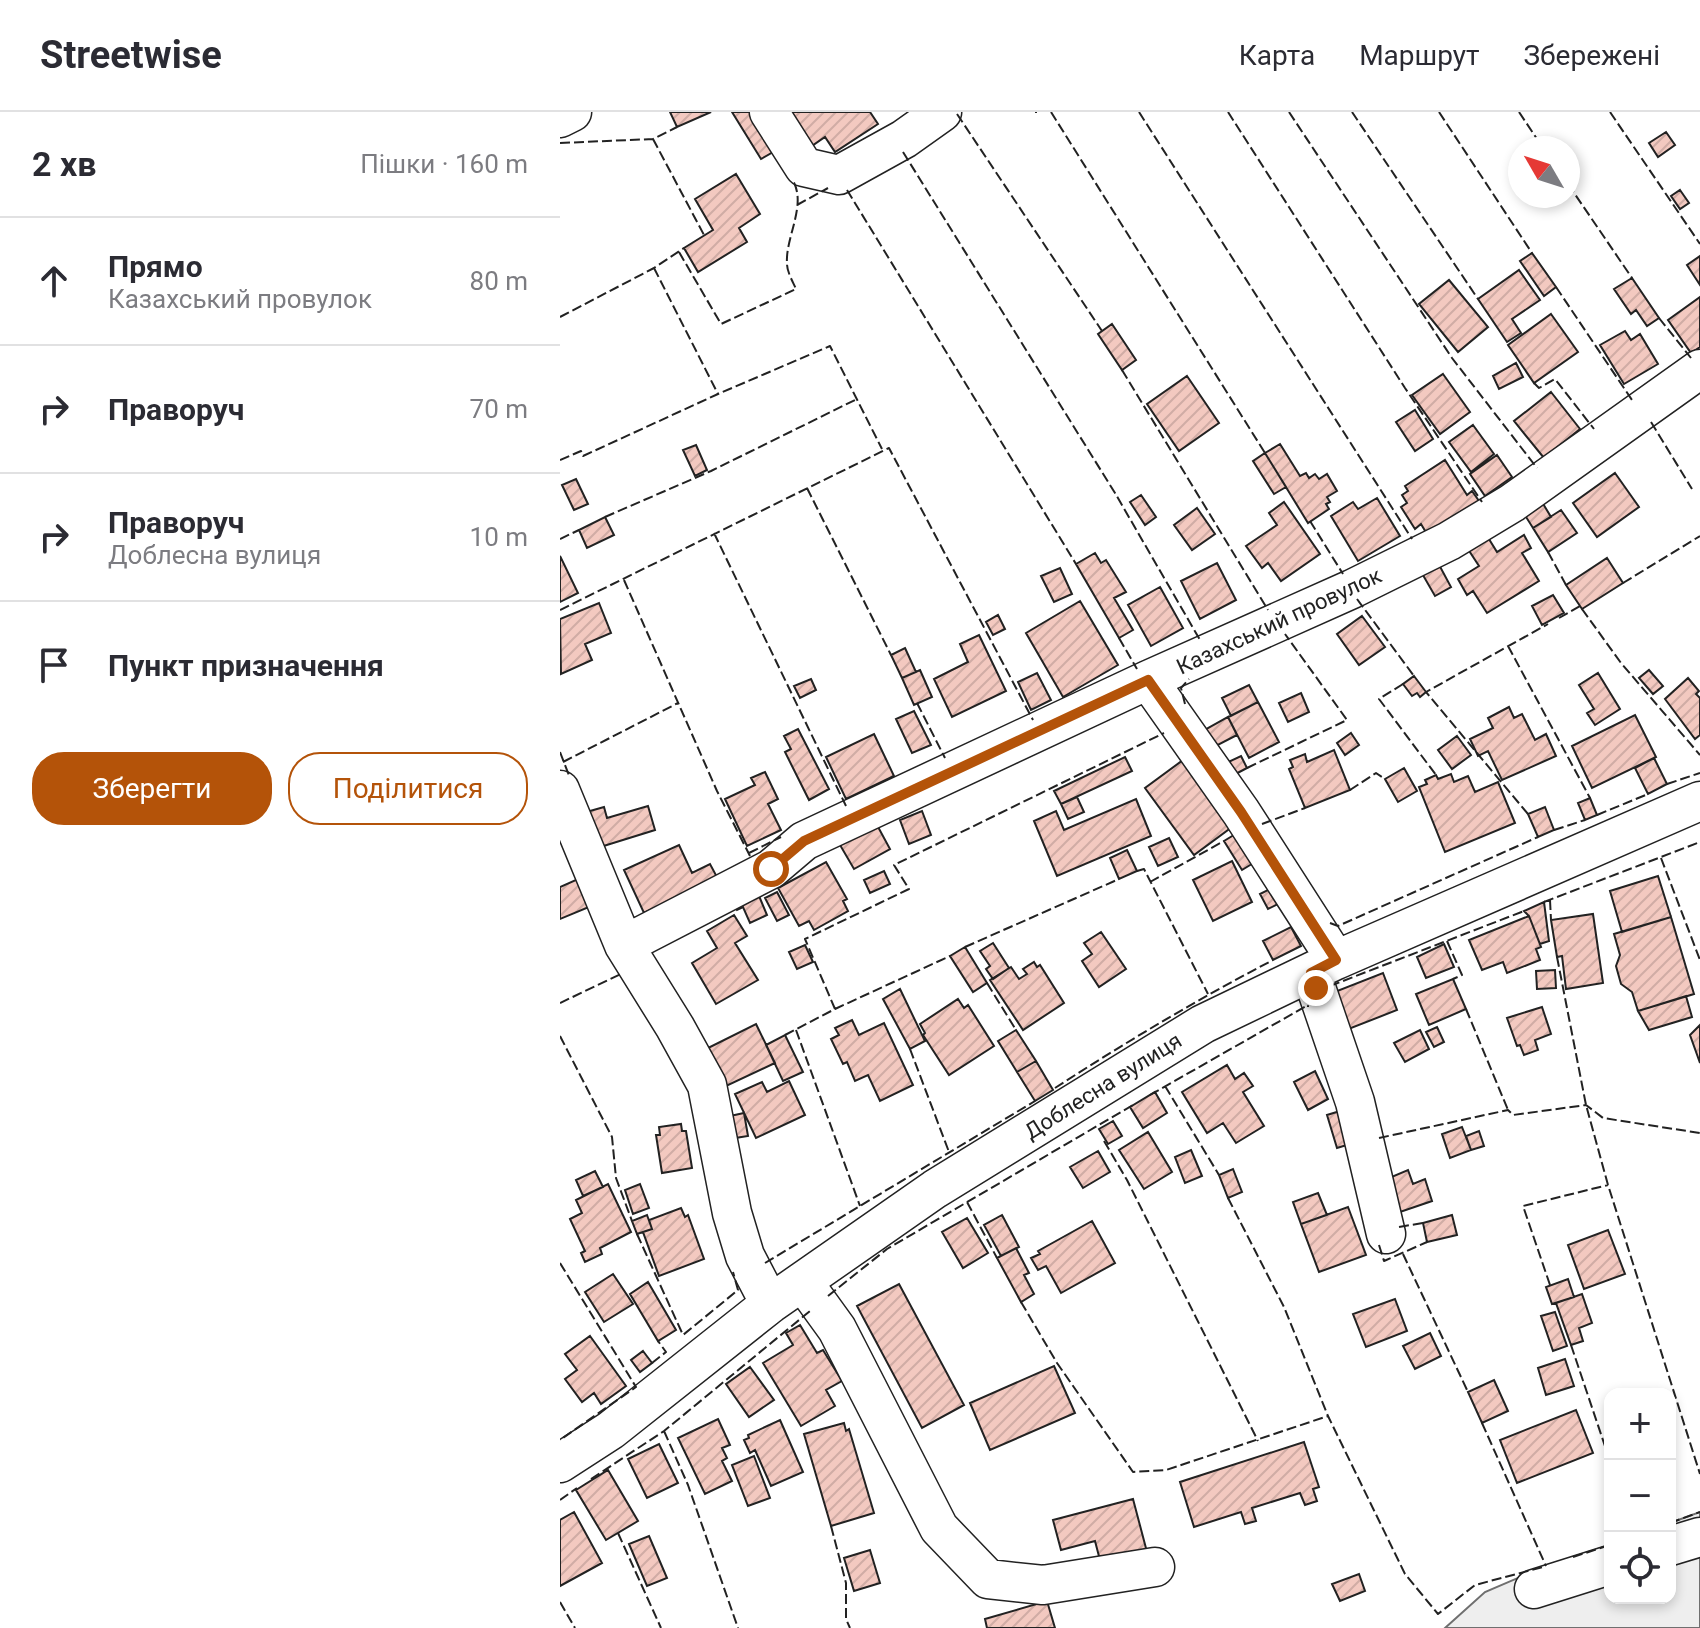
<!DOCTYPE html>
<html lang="uk">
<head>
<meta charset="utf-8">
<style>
	body { margin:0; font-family:Roboto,sans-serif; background:#f7f7f7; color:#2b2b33 }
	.controls { position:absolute; right:24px; bottom:24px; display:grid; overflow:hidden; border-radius:16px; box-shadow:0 4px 12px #0003 }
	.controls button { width:72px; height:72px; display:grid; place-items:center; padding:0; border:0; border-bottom:2px solid #e1e1e2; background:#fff; color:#2b2b33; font:40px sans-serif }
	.compass { position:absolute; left:948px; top:24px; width:72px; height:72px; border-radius:50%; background:#fff; box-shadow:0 4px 12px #0003; rotate:309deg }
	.stop { position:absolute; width:24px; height:24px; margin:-18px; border:6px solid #b45309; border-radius:50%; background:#fff }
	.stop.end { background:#b45309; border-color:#fff; box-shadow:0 2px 8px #0008 }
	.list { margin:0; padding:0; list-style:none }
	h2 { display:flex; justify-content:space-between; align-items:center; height:104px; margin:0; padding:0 32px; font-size:34px }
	h2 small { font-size:26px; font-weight:400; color:#7c7c81 }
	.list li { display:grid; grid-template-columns:52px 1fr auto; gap:24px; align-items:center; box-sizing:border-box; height:128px; padding:0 32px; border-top:2px solid #e1e1e2 }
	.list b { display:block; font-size:30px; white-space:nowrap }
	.list p { margin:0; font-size:26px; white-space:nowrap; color:#7c7c81 }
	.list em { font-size:26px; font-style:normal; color:#7c7c81 }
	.actions { display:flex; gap:16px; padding:24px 32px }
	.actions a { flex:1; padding:18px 0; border:2px solid #b45309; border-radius:32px; text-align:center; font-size:28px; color:#b45309 }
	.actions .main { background:#b45309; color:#fff }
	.icon { flex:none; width:44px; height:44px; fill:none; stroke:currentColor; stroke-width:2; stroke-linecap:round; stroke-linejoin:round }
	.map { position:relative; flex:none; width:1140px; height:1516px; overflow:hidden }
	header { display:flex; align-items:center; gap:48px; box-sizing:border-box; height:112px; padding:0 40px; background:#fff; border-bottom:2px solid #e1e1e2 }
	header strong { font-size:38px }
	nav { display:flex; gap:44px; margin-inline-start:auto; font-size:28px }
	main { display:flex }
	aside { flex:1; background:#fff }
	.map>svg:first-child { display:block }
	.grass { fill:#eee; stroke:#6f6f6f; stroke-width:2 }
	.building { fill:url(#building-hatch); stroke:#222; stroke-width:2 }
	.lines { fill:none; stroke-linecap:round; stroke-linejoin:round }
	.minor-casing { stroke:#222; stroke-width:41 }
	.minor { stroke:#fff; stroke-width:38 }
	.fence { stroke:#222; stroke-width:2; stroke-dasharray:10 4; stroke-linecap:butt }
	.route { stroke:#b45309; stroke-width:10 }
	.labels { text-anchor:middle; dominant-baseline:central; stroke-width:6; stroke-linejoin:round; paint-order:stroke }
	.street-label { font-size:22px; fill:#222; stroke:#fff }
</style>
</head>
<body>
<header>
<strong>Streetwise</strong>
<nav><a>Карта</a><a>Маршрут</a><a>Збережені</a></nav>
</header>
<main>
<aside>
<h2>2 хв<small>Пішки · 160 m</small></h2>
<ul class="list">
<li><svg class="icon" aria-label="ahead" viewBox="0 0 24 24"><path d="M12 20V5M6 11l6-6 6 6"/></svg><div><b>Прямо</b><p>Казахський провулок</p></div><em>80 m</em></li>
<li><svg class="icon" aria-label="right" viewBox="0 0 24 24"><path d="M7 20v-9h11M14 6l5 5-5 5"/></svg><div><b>Праворуч</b></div><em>70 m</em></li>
<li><svg class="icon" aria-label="right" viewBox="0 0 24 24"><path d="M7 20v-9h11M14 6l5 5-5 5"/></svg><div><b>Праворуч</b><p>Доблесна вулиця</p></div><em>10 m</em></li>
<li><svg class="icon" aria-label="arrive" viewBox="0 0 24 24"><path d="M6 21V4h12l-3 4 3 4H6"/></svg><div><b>Пункт призначення</b></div></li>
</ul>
<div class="actions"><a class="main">Зберегти</a><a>Поділитися</a></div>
</aside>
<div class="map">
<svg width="1140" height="1516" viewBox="0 0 1140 1516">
	<defs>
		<pattern id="building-hatch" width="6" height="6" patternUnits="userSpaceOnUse" patternTransform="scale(2)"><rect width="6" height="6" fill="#f3c9c0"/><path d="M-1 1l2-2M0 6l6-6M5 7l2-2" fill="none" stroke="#d0aca5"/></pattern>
	</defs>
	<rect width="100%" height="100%" fill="#fff"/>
	<path class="grass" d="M1140 1400V1516H885L925 1480 986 1454 1050 1433V1486H1110V1411Z"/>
	<path class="building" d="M110 0H151L117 15Z
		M172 0H191L215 39 201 47Z
		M223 0H310L318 12 275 40 265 25 246 38Z
		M1106 20 1115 33 1098 45 1089 31Z
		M176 62 200 102 179 116 187 130 138 160 124 136 153 118 135 87Z
		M1120 78 1129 91 1120 97 1111 84Z
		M972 141 996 175 984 184 960 149Z
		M1140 144V173L1127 153Z
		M959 158 980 188 952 207 961 221 947 230 918 187Z
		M1072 166 1099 206 1087 214 1076 198 1071 202 1054 177Z
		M889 168 928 215 898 240 859 192Z
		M1140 185V235L1131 241 1108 208Z
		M991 202 1018 240 974 271 948 233Z
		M552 212 576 248 562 258 538 222Z
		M1065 219 1071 228 1080 222 1098 252 1064 272 1040 233Z
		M956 251 963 265 939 277 933 264Z
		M883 262 910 300 880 322 852 283Z
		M627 264 659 311 619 339 587 292Z
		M991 280 1020 317 984 346 954 309Z
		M855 298 873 327 855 339 836 310Z
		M913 313 934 342 911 360 889 330Z
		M720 332 740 364 746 361 749 366 755 362 759 367 767 362 777 379 767 385 770 390 766 392 769 397 748 411 705 341Z
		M136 333 147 358 135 364 123 338Z
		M705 341 726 375 714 382 693 349Z
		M937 343 952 365 925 384 910 362Z
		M885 348 907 383 912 379 919 389 867 422 861 412 855 417 841 395 847 391 842 383 848 379 845 374Z
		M1055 361 1079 395 1037 425 1013 391Z
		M16 367 28 392 14 398 2 373Z
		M581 383 596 405 585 413 570 390Z
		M979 385 991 405 973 416 961 397Z
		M817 386 840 424 798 449 771 404 793 390 798 397Z
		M724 390 760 442 721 469 708 451 702 456 686 434 717 413 709 401Z
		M637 396 655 422 632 438 614 413Z
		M1001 398 1017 421 988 440 973 416Z
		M45 405 54 423 27 436 19 418Z
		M924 419 937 440 964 423 971 436 962 441 979 469 927 501 913 479 907 483 898 467 919 454 904 431Z
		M535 441 541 451 546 448 566 480 554 486 573 518 559 526 516 452Z
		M0 444 18 481 0 490Z
		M1047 446 1063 471 1022 497 1006 473Z
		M877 449 891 475 875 484 860 458Z
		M657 451 676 488 640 507 621 469Z
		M500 456 512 482 494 490 481 464Z
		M600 475 623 516 591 534 568 493Z
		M993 483 1004 501 982 513 972 494Z
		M520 489 558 553 503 585 466 521Z
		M39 491 51 521 25 532 32 548 1 562 0 507Z
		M438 503 445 517 433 523 426 510Z
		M802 504 825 535 799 553 777 522Z
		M419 523 446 579 392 605 374 567 408 550 400 532Z
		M345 536 356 560 342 566 331 543Z
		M360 558 372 585 354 593 342 566Z
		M1089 558 1103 574 1093 582 1079 566Z
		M477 561 491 588 471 598 458 570Z
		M1038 561 1060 597 1035 613 1027 601 1034 597 1019 573Z
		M854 564 866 580 860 585 857 581 852 584 843 572Z
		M1128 566 1139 579 1136 582 1140 586V623L1135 627 1105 587Z
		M251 567 256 578 240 586 234 574Z
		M689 573 698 590 671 604 662 586Z
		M741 581 749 600 728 610 719 591Z
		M698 590 719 630 689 646 668 605Z
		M949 595 954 606 962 602 975 628 986 622 996 644 942 668 928 639 918 644 910 627 933 616 928 606Z
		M354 599 371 633 352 641 336 607Z
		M1075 603 1096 645 1032 676 1012 634Z
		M668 605 677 623 652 636 643 619Z
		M238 617 269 677 249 688 225 640 231 637 224 624Z
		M791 621 799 633 785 643 777 631Z
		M314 622 334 664 286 687 266 645Z
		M897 624 911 643 892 657 878 638Z
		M774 638 790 678 745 696 729 657 733 655 730 648 745 642 747 650Z
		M681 644 687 656 668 666 662 653Z
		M565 645 572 659 501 692 494 679Z
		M1094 646 1107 672 1088 682 1075 656Z
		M623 648 672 715 634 743 585 676Z
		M844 656 857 679 838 690 825 667Z
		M205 660 218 687 208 692 221 718 187 734 165 687 195 673 191 666Z
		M891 662 894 670 908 664 915 680 938 670 955 711 885 740 859 675 867 672 865 668 876 663 878 667Z
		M517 685 524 700 508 707 501 692Z
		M1030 686 1037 703 1025 708 1018 691Z
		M576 687 591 724 497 764 474 709 496 699 504 718Z
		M88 694 95 718 34 737 23 701 44 695 47 706Z
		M985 695 994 718 978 725 968 702Z
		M362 699 371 723 349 732 340 708Z
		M317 713 330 737 294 757 280 733Z
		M682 718 700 747 682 758 664 729Z
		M609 726 618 745 598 754 589 735Z
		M119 733 132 761 150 752 158 767 84 801 64 758Z
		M567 738 577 759 559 767 550 746Z
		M672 749 692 790 653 809 633 768Z
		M266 750 287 787 283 789 288 799 254 818 249 809 239 814 218 776Z
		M324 759 330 772 310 781 304 768Z
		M1098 764 1111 805 1062 820 1050 779Z
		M18 767 29 795 0 807V775Z
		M194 772 207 803 190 811 183 795 177 798 170 783Z
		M714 775 722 790 708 797 700 782Z
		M217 780 229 803 217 809 205 786Z
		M984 790 989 829 980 832 969 804 964 799Z
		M1033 802 1043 871 1006 877 1002 844 997 845 991 808Z
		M174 803 187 824 175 831 198 868 156 892 132 851 157 836 147 819Z
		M969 804 981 835 976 837 980 848 947 861 943 850 922 858 909 828Z
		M1111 805 1134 882 1078 899 1072 880 1061 872 1056 854 1060 843 1054 822Z
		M731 815 741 834 713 848 703 829Z
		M541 820 566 857 539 875 522 849 532 842 524 831Z
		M433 831 449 856 433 867 426 857 430 854 420 839Z
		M884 832 894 855 866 866 857 845Z
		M245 833 253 850 237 857 229 840Z
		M405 835 427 871 413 880 390 844Z
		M474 850 477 855 480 853 504 891 463 918 430 868 451 855 459 867 467 862 463 857Z
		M995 858 996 876 977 877 976 859Z
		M823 861 837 898 786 918 772 881Z
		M893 867 906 897 869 913 856 882Z
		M340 877 365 929 350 937 323 887Z
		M1126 884 1132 905 1089 918 1078 899Z
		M398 887 404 896 408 893 434 934 389 963 363 923 365 921 360 912Z
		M982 895 991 922 975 928 978 938 964 943 960 933 957 934 947 906Z
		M292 908 299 923 324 911 353 973 320 989 308 963 295 969 287 950 283 952 271 927 279 923 275 916Z
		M196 912 215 951 164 975 146 937Z
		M1140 913V951L1130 923Z
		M877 915 884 930 874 935 866 920Z
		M456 918 476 949 457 960 438 929Z
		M860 918 869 937 845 950 834 931Z
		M225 923 243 960 223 969 206 933Z
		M476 949 493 978 475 989 457 960Z
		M667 953 675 967 684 961 693 974 683 980 704 1014 676 1031 663 1011 647 1021 622 980Z
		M755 959 768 987 748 998 734 970Z
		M229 969 245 1003 196 1026 175 982 202 970 207 980Z
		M595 980 607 1001 583 1016 570 995Z
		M780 999 790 1032 777 1036 767 1003Z
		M184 1001 188 1024 175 1026 170 1004Z
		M553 1009 562 1024 548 1032 539 1017Z
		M121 1012 122 1019H126L132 1056 102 1061 96 1023H100L99 1015Z
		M902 1015 911 1038 890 1046 882 1022Z
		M919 1019 924 1034 911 1038 906 1024Z
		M588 1020 612 1060 584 1077 559 1038Z
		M631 1038 642 1064 625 1071 615 1045Z
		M538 1039 550 1060 523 1076 510 1055Z
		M673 1057 682 1080 668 1086 659 1063Z
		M848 1058 853 1072 865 1067 872 1089 840 1100 829 1066Z
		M35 1059 43 1075 23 1084 16 1068Z
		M48 1072 71 1120 40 1136 42 1142 25 1150 21 1141 25 1139 10 1107 22 1101 16 1088Z
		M80 1072 89 1096 73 1102 65 1078Z
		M758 1081 767 1103 741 1112 733 1090Z
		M788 1095 806 1143 759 1160 741 1112Z
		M121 1096 125 1105 128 1103 144 1147 99 1164 83 1120 92 1117 89 1108Z
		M87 1103 92 1117 77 1122 72 1109Z
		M442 1103 459 1135 441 1144 424 1113Z
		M892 1103 897 1123 867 1130 863 1111Z
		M407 1106 428 1141 403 1156 382 1120Z
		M532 1109 555 1151 501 1181 486 1154 478 1158 471 1146 480 1142 478 1139Z
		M1048 1118 1065 1162 1024 1177 1008 1133Z
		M456 1136 469 1161 464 1163 474 1182 461 1190 437 1146Z
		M53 1162 73 1192 44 1210 25 1180Z
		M1008 1167 1014 1185 992 1192 986 1175Z
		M88 1170 116 1218 98 1229 70 1182Z
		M339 1172 404 1293 362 1316 297 1194Z
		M1022 1182 1032 1211 1019 1216 1023 1229 1011 1233 996 1191Z
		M835 1187 847 1219 806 1235 793 1202Z
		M995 1200 1007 1234 993 1239 981 1204Z
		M240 1213 257 1241 263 1238 282 1269 266 1278 275 1294 241 1314 203 1251 233 1233 226 1221Z
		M870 1221 881 1244 855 1257 843 1234Z
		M30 1224 66 1274 41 1292 34 1281 22 1290 5 1267 17 1258 5 1242Z
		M83 1239 92 1251 80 1260 71 1248Z
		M1005 1247 1014 1274 986 1283 978 1256Z
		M494 1254 515 1301 430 1338 410 1291Z
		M190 1255 214 1288 189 1305 166 1272Z
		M934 1268 948 1299 922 1311 908 1280Z
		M1016 1298 1033 1341 957 1371 940 1328Z
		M158 1307 170 1333 162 1336 167 1346 162 1349 172 1369 145 1382 118 1326Z
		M220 1308 243 1360 211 1374 195 1338 190 1341 184 1328 189 1326 188 1323Z
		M284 1311 286 1319 289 1317 314 1401 271 1414 244 1322Z
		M744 1330 759 1375 753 1377 757 1389 745 1393 740 1381 692 1396 696 1409 685 1412 681 1400 634 1415 620 1370Z
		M99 1332 118 1371 87 1386 68 1347Z
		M194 1344 210 1386 188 1394 172 1353Z
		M48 1358 78 1409 46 1428 16 1378Z
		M573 1387 587 1440 541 1452 535 1429 501 1438 493 1408Z
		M14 1400 42 1451 0 1474V1408Z
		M89 1424 107 1466 87 1474 69 1432Z
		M310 1438 320 1471 294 1479 284 1446Z
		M799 1462 805 1479 780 1489 772 1472Z
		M487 1489 495 1516H427L425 1507Z"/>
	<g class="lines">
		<defs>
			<path id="minor" d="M209 0 244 55 279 63 344 27 382 0
				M0 6 12 0
				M588 568 681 700 776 848
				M0 678 64 833 115 915 147 973 172 1101 185 1144 210 1192
				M64 833 211 757 244 729 588 568 792 477 889 429 952 391 1140 257
				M751 861 795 990 826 1122
				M243 1170 277 1217 379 1416 428 1467 483 1473 595 1455
				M0 1351 51 1318 210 1192 375 1077 643 912 776 848 1140 689
				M1110 1434 1140 1425
				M974 1477 1050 1453"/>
		</defs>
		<use href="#minor" class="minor-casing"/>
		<use href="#minor" class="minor"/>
		<path class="fence" d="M475 0H477
			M491 0 705 341
			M579 0 852 427
			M668 0 845 276 922 390
			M729 0 892 246 977 356
			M792 0 918 187
			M879 0 972 141
			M959 0 983 36
			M1050 0 1140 132
			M397 2 542 219
			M93 27 144 123
			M0 31 93 27 117 15
			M343 40 555 381 640 528
			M1008 72 1072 166
			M287 78 516 452
			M237 93 268 76
			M119 140 161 212 236 177C233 170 227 160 227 152 225 125 248 92 232 67
			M94 156 158 282
			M996 175 1072 288
			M0 205 94 156 124 136
			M1099 206 1131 246
			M562 258 708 498
			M974 271 979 276 995 267 1034 317
			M1091 310 1132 377
			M0 348 21 339 23 344 158 282 270 234 322 337
			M247 376 331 543
			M45 405 151 359 297 287
			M750 409 783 462
			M154 421 286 694
			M0 427 19 418
			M988 440 1006 473
			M64 468 157 679 190 744
			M1063 471 1140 424
			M797 487 854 564
			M1022 497 1061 551 1140 643
			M0 498 329 336 473 608
			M999 506 1020 494
			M559 526 577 557
			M948 534 1030 686
			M843 572 819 587 876 663
			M357 591 385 646
			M625 592 621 576 629 567
			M0 640 10 666
			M3 650 118 591
			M687 656 787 608 725 522
			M1107 672 1140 661
			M790 678 816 661 825 667
			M968 702 866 580 988 512
			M1037 703 1088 682
			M702 712 745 696
			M994 718 1025 708
			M189 741 221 725
			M1101 746 1140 848
			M577 759 584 757 648 882
			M590 770 664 729
			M990 788 991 808
			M984 790 1140 730
			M770 811 778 814 978 725
			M887 829 902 863 893 867
			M405 835 559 767
			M997 845 1026 993 1048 1073 1140 1362
			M427 871 456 918
			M770 874 964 799
			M0 891 63 861
			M275 897 245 827 349 777 334 753 604 621
			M906 897 948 998
			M236 918 300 1094
			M225 923 275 897 390 844
			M0 924 52 1025 56 1066 72 1109
			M350 937 389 1040
			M605 974 659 1063
			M495 976C566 930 638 887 713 848
			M590 983 748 893V895
			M819 1026 948 998 953 1003 1026 993 1043 1006 1140 1021
			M544 1029 567 1068 698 1329
			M668 1086 724 1195 768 1304 845 1462 878 1502 915 1473 983 1455
			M407 1090 437 1146
			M839 1115 863 1111
			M77 1122 123 1223 178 1178 173 1160
			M819 1133 824 1149 867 1130
			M843 1142 908 1280
			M0 1151 76 1275 0 1328
			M205 1151 475 989
			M990 1173 963 1094 1048 1073
			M268 1184 327 1137 573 993
			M461 1190 497 1251 573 1360 606 1358 768 1304
			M1011 1233 1050 1349
			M92 1251 106 1240 98 1229
			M922 1311 986 1454
			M104 1319 128 1373 178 1516
			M31 1367 104 1319 250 1199
			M0 1388 17 1376
			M1110 1411 1140 1400
			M271 1414 286 1471V1507L290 1516
			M58 1421 101 1516
			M1013 1445 1050 1433
			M0 1490 15 1516"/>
	</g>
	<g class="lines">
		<path class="route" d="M211 757 244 729 588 568 681 700 776 848 751 861 756 876"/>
	</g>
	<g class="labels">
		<g class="street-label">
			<text transform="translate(719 509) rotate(-25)">Казахський провулок</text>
			<text transform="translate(543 974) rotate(-32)">Доблесна вулиця</text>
		</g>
	</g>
</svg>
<div class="controls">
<button>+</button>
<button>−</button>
<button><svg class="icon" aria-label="locate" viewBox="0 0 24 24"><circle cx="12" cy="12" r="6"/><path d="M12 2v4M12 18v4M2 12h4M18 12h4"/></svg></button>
</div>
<svg class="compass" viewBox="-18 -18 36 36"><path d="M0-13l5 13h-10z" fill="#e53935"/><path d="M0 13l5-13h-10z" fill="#7c7c81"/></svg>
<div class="stop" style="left:211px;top:757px"></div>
<div class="stop end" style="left:756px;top:876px"></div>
</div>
</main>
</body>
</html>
